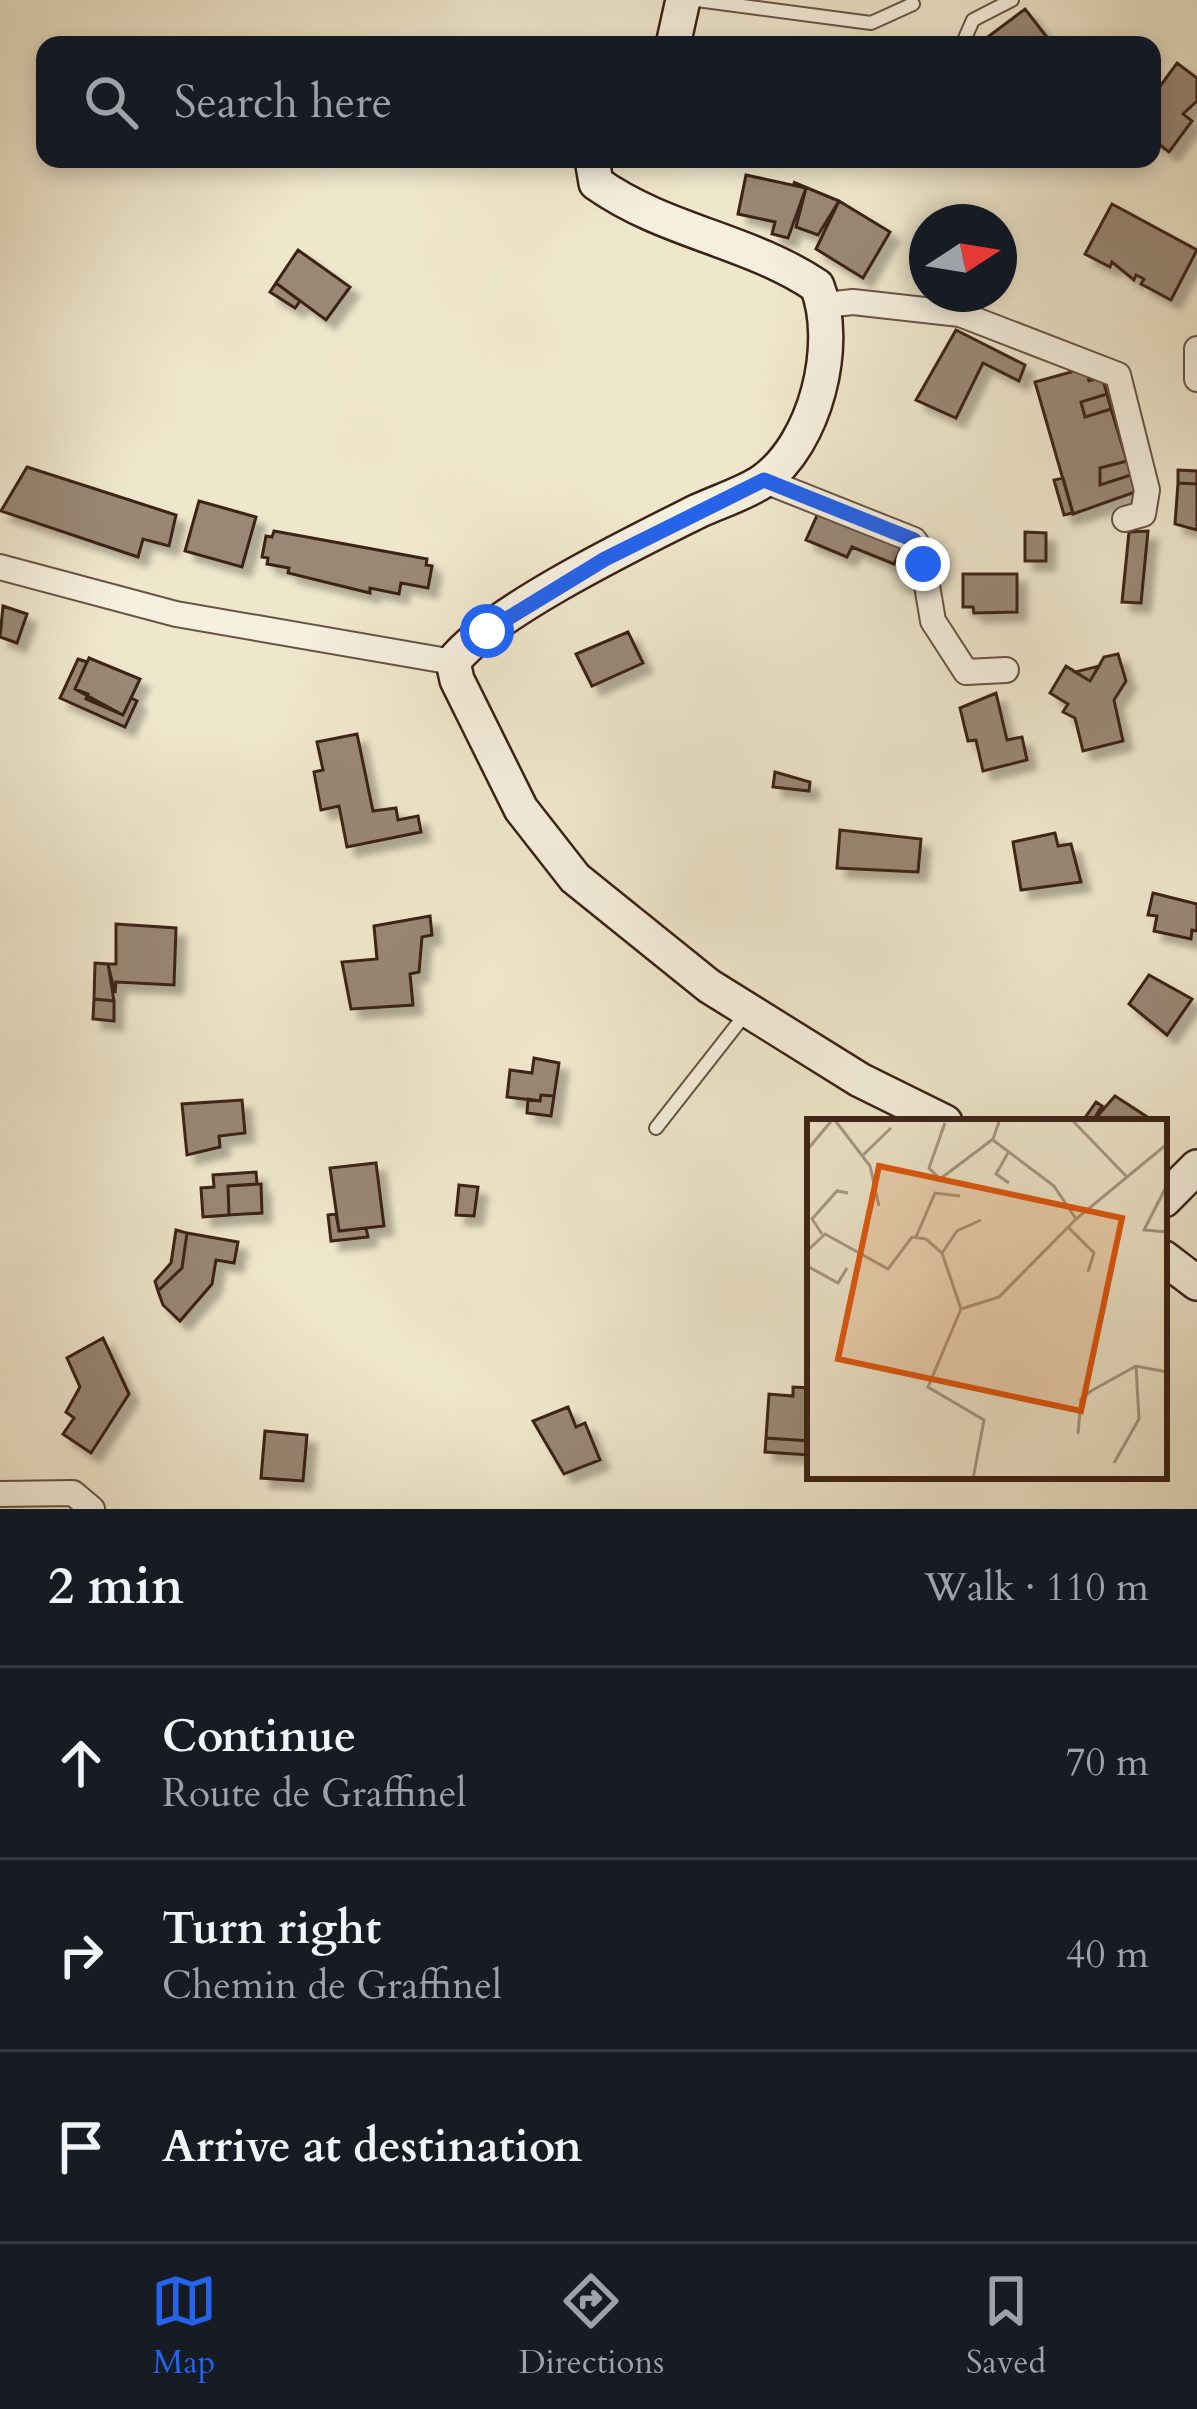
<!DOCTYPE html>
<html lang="en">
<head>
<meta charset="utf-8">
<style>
	body { margin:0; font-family:Cardo,serif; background:#242831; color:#f1f3f6 }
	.compass { position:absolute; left:909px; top:204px; width:108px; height:108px; border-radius:50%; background:#171b24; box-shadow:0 6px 18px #0003; rotate:78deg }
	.stop { position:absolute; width:36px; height:36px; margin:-27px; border:9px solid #2563eb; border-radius:50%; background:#fff }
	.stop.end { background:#2563eb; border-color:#fff; box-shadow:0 3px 12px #0008 }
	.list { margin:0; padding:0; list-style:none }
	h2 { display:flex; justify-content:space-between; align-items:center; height:156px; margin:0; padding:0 48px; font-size:51px }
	h2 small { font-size:39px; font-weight:400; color:#9ea1a6 }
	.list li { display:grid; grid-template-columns:78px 1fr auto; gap:36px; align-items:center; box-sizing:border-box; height:192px; padding:0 48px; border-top:3px solid #363941 }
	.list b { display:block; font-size:45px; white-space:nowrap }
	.list p { margin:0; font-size:39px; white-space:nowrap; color:#9ea1a6 }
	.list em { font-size:39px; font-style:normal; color:#9ea1a6 }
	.icon { flex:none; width:66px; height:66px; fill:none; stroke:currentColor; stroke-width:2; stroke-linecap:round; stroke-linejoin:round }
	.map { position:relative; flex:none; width:1197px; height:1509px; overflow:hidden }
	.search { position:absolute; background:#171b24; box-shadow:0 6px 18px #0003; left:36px; right:36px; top:36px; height:132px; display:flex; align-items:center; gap:30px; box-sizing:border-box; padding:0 42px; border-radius:24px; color:#9ea1a6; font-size:45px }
	.sheet { height:732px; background:#171b24 }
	nav { display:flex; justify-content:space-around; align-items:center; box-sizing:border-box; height:168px; border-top:3px solid #363941; background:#171b24; font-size:33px; color:#9ea1a6 }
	nav a { display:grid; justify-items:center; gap:6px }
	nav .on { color:#2563eb }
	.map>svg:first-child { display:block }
	.building { fill:#998875; stroke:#3c2216; stroke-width:3; filter:url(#shadow) }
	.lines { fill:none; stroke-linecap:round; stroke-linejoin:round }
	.lane-casing { stroke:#695344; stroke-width:16 }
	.street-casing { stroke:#695344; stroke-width:28 }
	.secondary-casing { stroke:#3c2216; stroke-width:38 }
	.lane { stroke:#f5efde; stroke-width:12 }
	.street { stroke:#f5efde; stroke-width:24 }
	.secondary { stroke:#f5efde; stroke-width:33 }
	.route { stroke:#2563eb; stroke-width:15 }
	.inset-road { fill:none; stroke:#a79883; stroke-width:3 }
	.view { fill:#df560c; fill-opacity:0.15; stroke:#df560c; stroke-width:6 }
	.inset-edge { fill:none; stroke:#3c2216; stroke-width:6 }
</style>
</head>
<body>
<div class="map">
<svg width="1197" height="1509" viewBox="0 0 1197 1509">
	<defs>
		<filter id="shadow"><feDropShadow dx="9" dy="9" stdDeviation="3" flood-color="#0004"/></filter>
	</defs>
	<rect width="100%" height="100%" fill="#efe7cc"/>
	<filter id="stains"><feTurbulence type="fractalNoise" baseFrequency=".00167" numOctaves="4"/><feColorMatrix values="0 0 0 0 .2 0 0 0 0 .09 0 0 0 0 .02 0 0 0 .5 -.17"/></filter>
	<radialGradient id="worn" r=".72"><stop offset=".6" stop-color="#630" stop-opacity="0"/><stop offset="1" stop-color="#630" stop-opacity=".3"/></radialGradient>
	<path class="building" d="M1025 9 1053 45H977Z
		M1177 63 1197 78V101L1183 114 1192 121 1169 152 1152 139V80L1161 85Z
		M746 175 806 188 788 238 772 234 775 222 738 214Z
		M793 182 839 201 818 235 796 227 806 188Z
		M839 201 890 232 863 278 816 249Z
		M1112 204 1197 250 1171 300 1141 284 1144 279 1136 275 1134 280 1112 262 1110 267 1085 254Z
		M298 250 350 287 326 320 276 283Z
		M276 283 300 301 295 308 270 292Z
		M956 330 1025 365 1019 381 983 363 956 418 916 400Z
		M1085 368 1089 381 1102 377 1107 394 1081 402 1085 417 1111 409 1127 461 1100 468V485L1131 475 1135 492 1073 514 1035 382Z
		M1107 394 1111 409 1085 417 1081 402Z
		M1127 461 1131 475 1100 485V468Z
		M27 467 176 515 169 546 143 539 138 557 1 511Z
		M1178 470 1197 471V484L1178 483Z
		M1063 478 1073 513 1064 515 1054 480Z
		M1178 483 1197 484V530L1175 524Z
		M199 501 256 517 242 567 185 551Z
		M819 511 902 546 894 564 852 547 847 557 806 540Z
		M274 531 427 559 426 565 432 566 428 588 401 583 399 594 370 588V593L288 573 289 568 267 564 268 558 262 557 266 536 272 537Z
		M1148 531 1141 603 1122 602 1129 532Z
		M1025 532 1046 533V561H1025Z
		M963 574H1017V612L974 613 973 607H963Z
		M3 606 27 614 17 643 0 637Z
		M628 632 643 663 592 686 576 654Z
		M1118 654 1126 681 1114 700 1123 741 1083 751 1075 718 1063 712 1068 704 1050 693 1066 666 1090 681 1104 657Z
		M89 658 140 679 123 715 75 689Z
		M78 659 87 662 75 689 88 694 86 699 123 715 131 698 137 701 125 727 60 698Z
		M1099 666 1090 681 1075 672Z
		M996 693 1007 740 1022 737 1027 760 983 771 976 740 968 741 960 708Z
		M357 734 373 811 396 808 398 820 418 816 421 832 347 847 339 806 321 810 314 772 323 770 317 742Z
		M775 772 810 782 809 791 773 787Z
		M840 830 921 839 918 872 837 868Z
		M1055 833 1058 846 1071 844 1081 882 1021 890 1013 842Z
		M1153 893 1197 904V931L1192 930 1191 939 1154 931 1157 916 1148 915Z
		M430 916 432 935 422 937 419 972 410 974 413 1005 351 1009 342 962 377 959 374 926Z
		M116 924 176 928 174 985 116 982 115 993 108 964H116Z
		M95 963 108 964 114 1001 94 999Z
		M1149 975 1192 999 1167 1035 1129 1004Z
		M94 999 114 1001V1021L93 1019Z
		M534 1058 559 1063 554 1096 541 1095 540 1101 507 1097 510 1070 532 1073Z
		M541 1095 554 1096 551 1116 527 1113 528 1099 540 1101Z
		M1115 1096 1155 1122H1092Z
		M242 1100 245 1133 219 1136 220 1147 187 1155 182 1104Z
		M1096 1102 1102 1106 1092 1122H1082Z
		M376 1163 384 1226 339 1231 330 1168Z
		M256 1172 257 1184 228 1186 229 1215 203 1217 201 1188 214 1187 213 1175Z
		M261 1184 262 1213 229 1215 228 1186Z
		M459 1185 478 1187 474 1216 456 1215Z
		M336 1214 339 1231 366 1228 368 1237 331 1241 328 1215Z
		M176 1230 187 1233 182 1268 158 1291 155 1281 171 1263Z
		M187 1233 238 1242 234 1263 216 1260 212 1284 180 1321 163 1305 158 1291 182 1268Z
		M103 1338 129 1394 91 1453 63 1434 74 1418 66 1412 80 1387 67 1358Z
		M793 1387 810 1388V1441L766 1438 769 1394 793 1396Z
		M568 1407 576 1427 585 1423 600 1460 564 1474 533 1421Z
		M265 1431 307 1435 303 1481 261 1478Z
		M766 1438 810 1441V1455L765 1452Z"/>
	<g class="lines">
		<defs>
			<path id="lane" d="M697 0 871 23 913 4
				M962 45 973 20 1012 0
				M656 1128 747 1012"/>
			<path id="street" d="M825 305 853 302 960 314 1118 375 1147 490 1143 514 1125 519
				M1197 349V379
				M763 480 914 540 921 550 933 621 966 672 1006 670
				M0 567 176 614 453 662
				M0 1494 73 1493 92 1509"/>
			<path id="secondary" d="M673 45 683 0
				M592 159 596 183C665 232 749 240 817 286 840 344 816 443 763 481 744 494 717 502 696 512 636 542 490 613 453 662L457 680 521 809 575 878 709 986 860 1080 945 1122
				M1164 1200 1197 1167
				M1164 1258 1197 1283"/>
		</defs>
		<use href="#lane" class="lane-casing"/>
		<use href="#street" class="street-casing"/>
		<use href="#secondary" class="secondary-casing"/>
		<use href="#lane" class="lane"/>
		<use href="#street" class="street"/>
		<use href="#secondary" class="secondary"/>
	</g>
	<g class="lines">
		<path class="route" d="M487 631 605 559 764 480 914 540 923 564"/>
	</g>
	<g transform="translate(807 1119)">
		<rect width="360" height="360" fill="#efe7cc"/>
		<path class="inset-road" d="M27 0 63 47 72 87M264 0 319 57M134 14 138 4 122 49 133 60 186 20 193 0M186 21 247 67 269 100M0 31 26 0M201 34 189 55 202 64M56 36 84 9M360 66 337 111 360 113M261 108 287 134 281 153M15 115 5 100 30 72 41 74M109 118 128 74 153 77M54 130 63 93M0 132 18 115 81 150 105 118 119 120 135 134 154 190M135 134 150 112 174 101M0 147 31 164 40 149M154 190 192 178 269 100 360 25M154 190 121 268 177 301 166 360M271 315 274 280 284 272 329 247 360 253M307 344 332 300 329 247"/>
		<path class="view" d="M72 47 315 99 274 292 31 240Z"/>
		<rect width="360" height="360" class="inset-edge"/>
	</g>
	<rect width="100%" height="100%" filter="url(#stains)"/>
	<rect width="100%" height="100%" fill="url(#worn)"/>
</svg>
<svg class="compass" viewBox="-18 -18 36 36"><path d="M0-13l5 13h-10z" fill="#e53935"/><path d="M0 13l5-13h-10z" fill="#9ea1a6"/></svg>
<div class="stop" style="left:487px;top:631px"></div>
<div class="stop end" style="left:923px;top:564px"></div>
<div class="search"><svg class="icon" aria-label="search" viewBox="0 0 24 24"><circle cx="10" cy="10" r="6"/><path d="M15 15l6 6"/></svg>Search here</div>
</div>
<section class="sheet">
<h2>2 min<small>Walk · 110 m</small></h2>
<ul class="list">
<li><svg class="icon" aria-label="ahead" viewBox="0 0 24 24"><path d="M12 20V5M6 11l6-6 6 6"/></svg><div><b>Continue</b><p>Route de Graffinel</p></div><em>70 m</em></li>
<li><svg class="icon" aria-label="right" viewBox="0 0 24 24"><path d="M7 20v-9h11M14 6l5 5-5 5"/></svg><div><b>Turn right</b><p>Chemin de Graffinel</p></div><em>40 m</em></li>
<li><svg class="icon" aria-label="arrive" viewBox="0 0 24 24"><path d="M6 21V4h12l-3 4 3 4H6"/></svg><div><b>Arrive at destination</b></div></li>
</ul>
</section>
<nav>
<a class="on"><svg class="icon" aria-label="map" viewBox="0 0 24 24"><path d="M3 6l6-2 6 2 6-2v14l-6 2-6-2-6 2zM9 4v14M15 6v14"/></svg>Map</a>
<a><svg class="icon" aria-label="directions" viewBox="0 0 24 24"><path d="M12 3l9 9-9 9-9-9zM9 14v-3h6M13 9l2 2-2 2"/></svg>Directions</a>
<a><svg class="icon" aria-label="saved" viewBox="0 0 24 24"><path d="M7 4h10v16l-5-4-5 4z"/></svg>Saved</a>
</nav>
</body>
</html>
